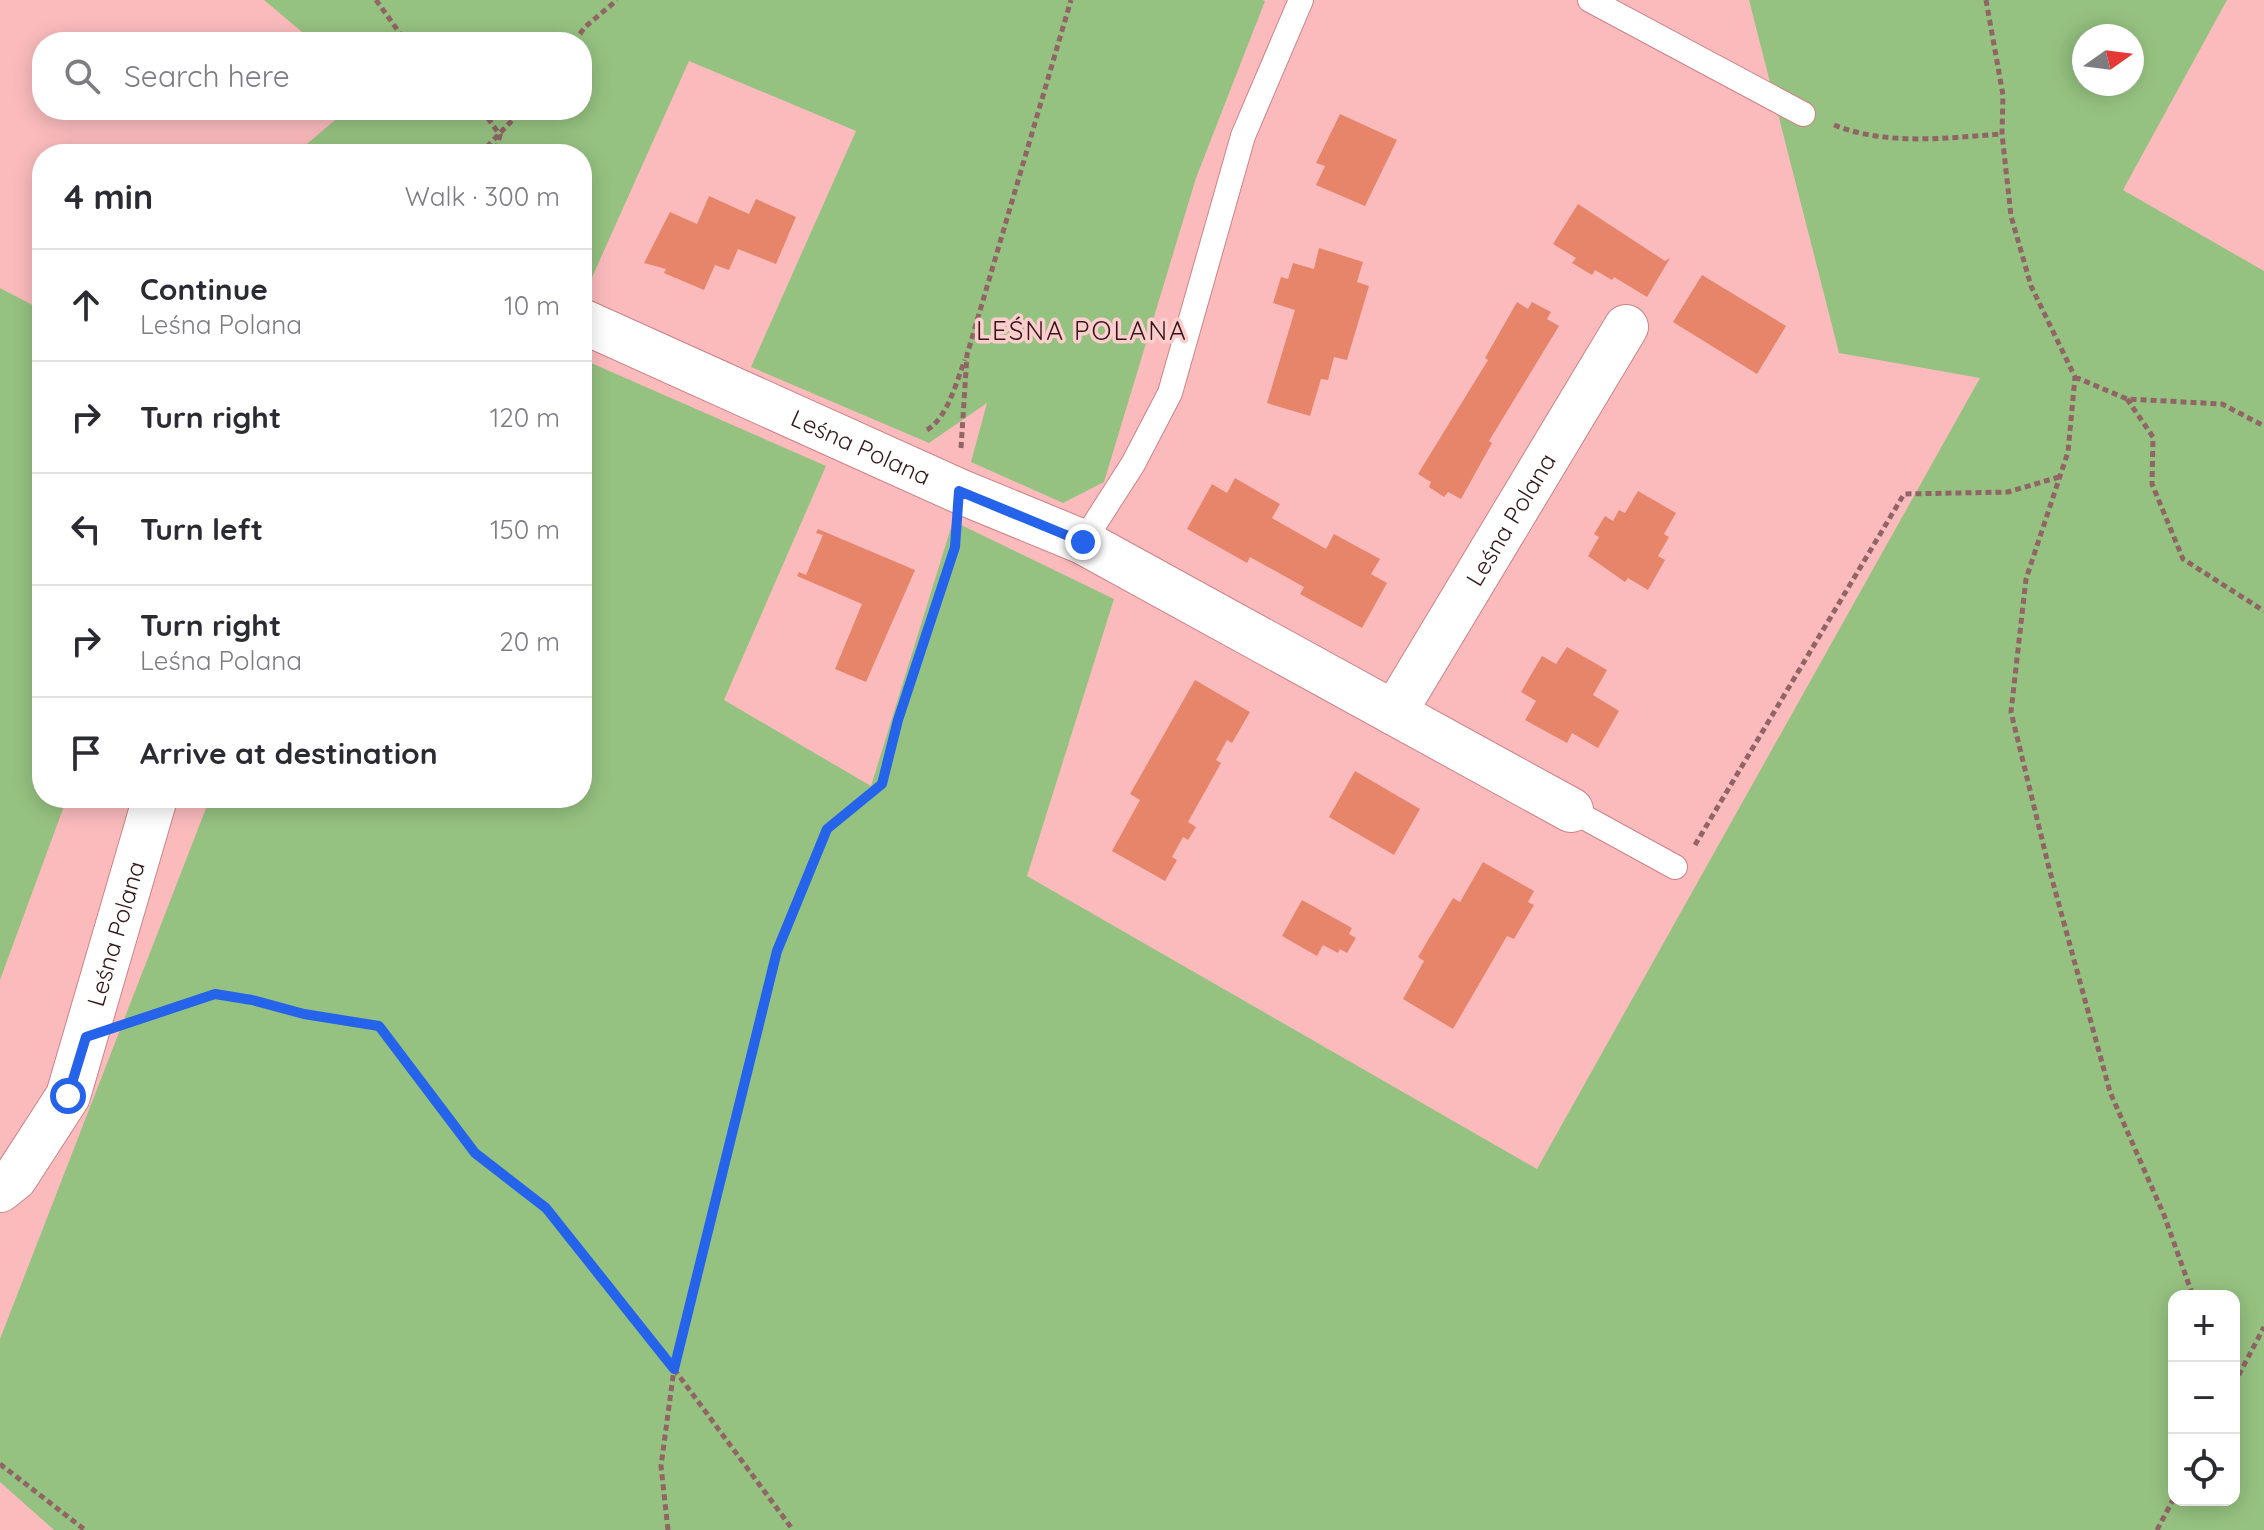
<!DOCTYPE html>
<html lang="en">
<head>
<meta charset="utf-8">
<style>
	body { margin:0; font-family:Quicksand,sans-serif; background:#f7f7f7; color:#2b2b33 }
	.controls { position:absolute; right:24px; bottom:24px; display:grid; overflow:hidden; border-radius:16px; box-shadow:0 4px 20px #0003 }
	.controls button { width:72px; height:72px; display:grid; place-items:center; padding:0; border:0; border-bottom:2px solid #e1e1e2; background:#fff; color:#2b2b33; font:40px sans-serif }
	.compass { position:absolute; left:2072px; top:24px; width:72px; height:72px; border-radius:50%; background:#fff; box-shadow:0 4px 20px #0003; rotate:76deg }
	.stop { position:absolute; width:24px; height:24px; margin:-18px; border:6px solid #2563eb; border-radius:50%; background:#fff }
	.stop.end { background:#2563eb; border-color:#fff; box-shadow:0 2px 8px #0008 }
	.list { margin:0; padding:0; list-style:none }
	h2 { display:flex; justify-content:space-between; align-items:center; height:104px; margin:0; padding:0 32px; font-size:34px }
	h2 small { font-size:26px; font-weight:400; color:#7c7c81 }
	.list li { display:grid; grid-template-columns:52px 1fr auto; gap:24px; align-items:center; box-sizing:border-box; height:112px; padding:0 32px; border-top:2px solid #e1e1e2 }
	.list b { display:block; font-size:30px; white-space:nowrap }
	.list p { margin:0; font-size:26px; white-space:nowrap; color:#7c7c81 }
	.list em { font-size:26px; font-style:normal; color:#7c7c81 }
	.icon { flex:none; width:44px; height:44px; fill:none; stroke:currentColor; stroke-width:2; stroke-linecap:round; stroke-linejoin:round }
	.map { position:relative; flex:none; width:2264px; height:1530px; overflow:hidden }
	.search { position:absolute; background:#fff; box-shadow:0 4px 20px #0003; left:32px; top:32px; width:560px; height:88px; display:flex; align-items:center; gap:20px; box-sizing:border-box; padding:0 28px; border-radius:32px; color:#7c7c81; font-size:30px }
	.panel { position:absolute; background:#fff; box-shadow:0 4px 20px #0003; left:32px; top:144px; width:560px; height:664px; border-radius:32px }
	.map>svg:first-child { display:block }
	.green { fill:#96c281; fill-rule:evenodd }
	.building { fill:#e6856a }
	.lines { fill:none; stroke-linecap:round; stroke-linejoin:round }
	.service-casing { stroke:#cd8286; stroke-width:26 }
	.minor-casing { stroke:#cd8286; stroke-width:46 }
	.path { stroke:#916466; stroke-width:5; stroke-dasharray:6 4; stroke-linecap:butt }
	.service { stroke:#fff; stroke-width:24 }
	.minor { stroke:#fff; stroke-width:44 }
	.route { stroke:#2563eb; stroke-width:10 }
	.labels { text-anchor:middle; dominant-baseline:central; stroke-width:7; stroke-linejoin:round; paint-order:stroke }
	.street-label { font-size:24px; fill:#331618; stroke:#fecdce }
	.neighbourhood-label { font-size:26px; letter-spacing:2px; fill:#331618; stroke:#fecdce }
</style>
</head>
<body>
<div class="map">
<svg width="2264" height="1530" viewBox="0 0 2264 1530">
	<rect width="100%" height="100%" fill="#fbbbbd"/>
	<path class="green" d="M264 0H1262L1265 1 1196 178 1104 482 1063 503 971 462 987 403 929 443 751 367 856 131 689 61 585 293 582 154H295L347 110H582V42H314Z
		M1749 0H2227L2123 190 2264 271V1530H54L0 1482V1339L210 798H582V359L826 466 724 700 871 786 953 521 1114 599 1027 876 1537 1169 1980 378 1839 353ZM2084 36H2132V84H2084ZM2174 1296H2234V1500H2174Z
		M0 288 42 310V798H67L0 980Z"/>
	<path class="building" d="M1340 114 1397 140 1365 206 1316 185 1325 166 1316 163Z
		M709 196 749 214 756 199 796 217 776 264 738 249 729 270 715 265 704 290 664 273 666 269 644 263 670 212 697 224Z
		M1578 204 1665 261 1670 258 1647 297 1614 277 1612 280 1595 270 1592 275 1572 263 1576 258 1553 244Z
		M1319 248 1363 262 1357 282 1369 286 1347 360 1334 357 1328 380 1321 379 1310 416 1267 403 1295 310 1273 303 1281 277 1288 279 1293 263 1314 269Z
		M1702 275 1786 326 1757 374 1673 322Z
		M1517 302 1528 309 1532 302 1551 312 1547 319 1559 326 1489 441 1492 443 1461 499 1448 492 1444 497 1429 487 1431 482 1418 474 1488 360 1485 358Z
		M1235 478 1280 504 1272 518 1326 549 1334 534 1380 559 1371 574 1387 583 1362 628 1300 594 1304 587 1250 557 1247 563 1187 529 1212 484 1227 493Z
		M1638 491 1676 513 1664 534 1669 537 1658 556 1665 560 1648 590 1628 578 1625 582 1588 556 1599 537 1594 534 1605 516 1613 521 1619 510 1625 513Z
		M818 529 915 570 866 682 835 669 862 604 797 576 799 572 806 575 823 535 816 533Z
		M1567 647 1607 670 1593 695 1619 711 1598 748 1572 733 1567 743 1525 720 1536 701 1521 692 1542 656 1556 664Z
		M1195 680 1250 712 1232 743 1227 740 1216 760 1221 763 1188 822 1196 827 1188 840 1183 837 1172 857 1177 860 1165 881 1112 851 1140 800 1130 794Z
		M1355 771 1420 809 1394 855 1329 817Z
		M1483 862 1534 891 1528 902 1534 905 1514 939 1507 936 1453 1029 1403 999 1424 961 1418 957 1453 898 1460 902Z
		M1302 900 1352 928 1349 934 1356 938 1347 953 1340 949 1338 953 1323 945 1317 956 1282 936Z"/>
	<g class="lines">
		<defs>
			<path id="service" d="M1590 0 1803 114
				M1083 542 1133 464 1170 393 1243 136 1301 0
				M1571 810 1675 867"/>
			<g id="minor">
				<path id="s1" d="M582 321 959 491 1083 542 1571 810"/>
				<path id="s2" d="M1394 713 1626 327"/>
				<path id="s3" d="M0 1190 15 1178 68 1096 155 798"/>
			</g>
		</defs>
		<use href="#service" class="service-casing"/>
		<use href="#minor" class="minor-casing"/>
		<path class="path" d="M376 0 406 42
			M1986 0 2003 95 2002 134 2011 216 2031 286 2075 377 2068 452 2026 579 2011 712 2049 868 2110 1092 2164 1215 2193 1296
			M574 42 585 27 617 0
			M482 110 500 135 495 154
			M1834 125C1888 146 1945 138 2002 134
			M480 154 522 110
			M2075 377 2127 399 2222 404 2264 426
			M2127 399 2153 437 2152 484 2183 559 2264 611
			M927 430C948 417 956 382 965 360
			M961 448 967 355 1071 0
			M1695 845 1904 494 2008 492 2059 477
			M132 1022 215 994 252 1000 304 1014 379 1026 475 1153 546 1208 674 1369 793 1530
			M2234 1384 2264 1327
			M0 1464 85 1530
			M668 1530 661 1466 674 1369 777 951 827 829 882 784 898 720 955 547 956 534
			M2157 1530 2174 1498"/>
		<use href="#service" class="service"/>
		<use href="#minor" class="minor"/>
	</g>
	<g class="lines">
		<path class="route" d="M68 1096 86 1037 215 994 252 1000 304 1014 379 1026 475 1153 546 1208 674 1369 777 951 827 829 882 784 898 720 955 547 959 491 1083 542"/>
	</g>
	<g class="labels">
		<g class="street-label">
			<text stroke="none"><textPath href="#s1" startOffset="306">Leśna Polana</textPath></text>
			<text stroke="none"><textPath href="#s2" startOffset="226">Leśna Polana</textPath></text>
			<text stroke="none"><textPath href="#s3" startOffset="286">Leśna Polana</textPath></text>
		</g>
		<g class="neighbourhood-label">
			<text x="1082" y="330">LEŚNA POLANA</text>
		</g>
	</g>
</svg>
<div class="controls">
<button>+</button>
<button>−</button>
<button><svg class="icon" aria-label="locate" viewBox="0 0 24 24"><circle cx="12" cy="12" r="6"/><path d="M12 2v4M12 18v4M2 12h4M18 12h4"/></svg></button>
</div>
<svg class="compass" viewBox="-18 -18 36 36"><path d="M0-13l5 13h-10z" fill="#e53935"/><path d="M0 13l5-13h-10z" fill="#7c7c81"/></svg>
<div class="stop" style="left:68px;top:1096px"></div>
<div class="stop end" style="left:1083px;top:542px"></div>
<div class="search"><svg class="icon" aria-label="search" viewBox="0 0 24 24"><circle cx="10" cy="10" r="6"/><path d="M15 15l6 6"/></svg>Search here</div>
<section class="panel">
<h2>4 min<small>Walk · 300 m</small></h2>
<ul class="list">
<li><svg class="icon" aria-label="ahead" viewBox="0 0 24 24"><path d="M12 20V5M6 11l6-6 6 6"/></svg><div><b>Continue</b><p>Leśna Polana</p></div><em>10 m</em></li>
<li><svg class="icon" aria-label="right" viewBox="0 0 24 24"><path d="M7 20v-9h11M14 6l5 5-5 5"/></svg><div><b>Turn right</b></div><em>120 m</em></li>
<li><svg class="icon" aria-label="left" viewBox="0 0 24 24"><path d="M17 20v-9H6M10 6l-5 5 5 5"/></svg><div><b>Turn left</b></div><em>150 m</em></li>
<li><svg class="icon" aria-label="right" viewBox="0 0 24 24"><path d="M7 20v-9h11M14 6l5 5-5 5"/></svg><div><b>Turn right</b><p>Leśna Polana</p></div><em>20 m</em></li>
<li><svg class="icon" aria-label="arrive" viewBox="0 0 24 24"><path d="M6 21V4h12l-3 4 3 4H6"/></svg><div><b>Arrive at destination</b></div></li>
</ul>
</section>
</div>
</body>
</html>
